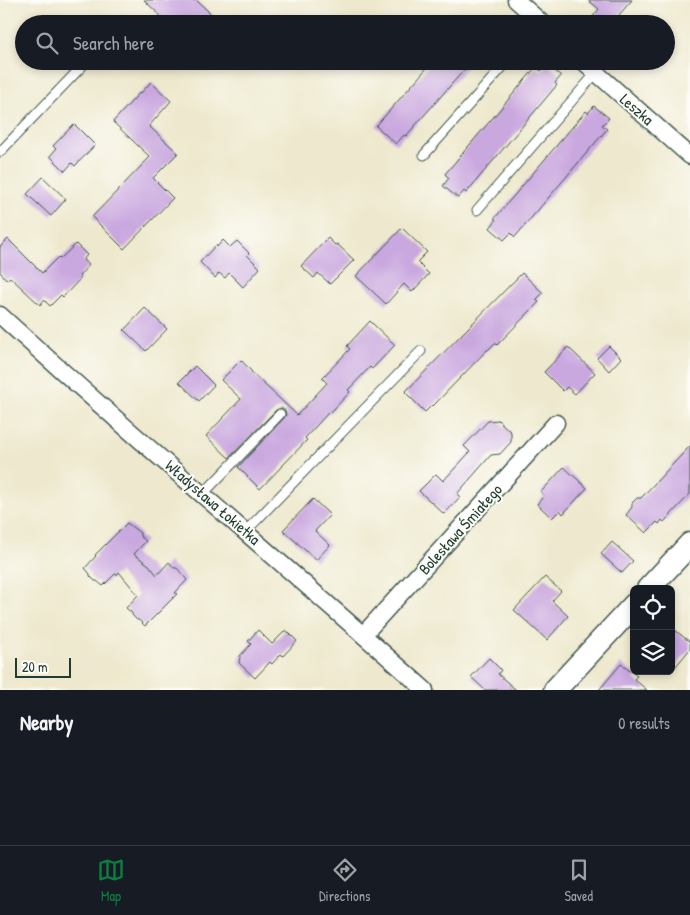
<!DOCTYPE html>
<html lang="en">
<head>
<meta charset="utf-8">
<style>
	body { margin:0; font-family:"Patrick Hand",sans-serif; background:#20242c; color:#f1f3f6 }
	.controls { position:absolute; right:15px; bottom:15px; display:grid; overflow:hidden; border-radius:8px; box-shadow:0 2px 8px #0003 }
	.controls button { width:45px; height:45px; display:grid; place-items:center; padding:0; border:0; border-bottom:1px solid #363941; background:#171b24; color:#f1f3f6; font:25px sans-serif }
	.scale { position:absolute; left:15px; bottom:12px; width:56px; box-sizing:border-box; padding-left:5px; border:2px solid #1f3d34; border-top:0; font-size:14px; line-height:18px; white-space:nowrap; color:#1f3d34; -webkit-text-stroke:4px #fdfcf7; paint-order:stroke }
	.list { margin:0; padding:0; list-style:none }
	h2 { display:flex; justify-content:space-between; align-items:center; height:65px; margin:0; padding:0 20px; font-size:21px }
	h2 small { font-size:16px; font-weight:400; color:#9ea1a6 }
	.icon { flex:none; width:28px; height:28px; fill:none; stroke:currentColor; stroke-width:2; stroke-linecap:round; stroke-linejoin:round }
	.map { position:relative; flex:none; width:690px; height:690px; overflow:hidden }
	.search { position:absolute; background:#171b24; box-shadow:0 2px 8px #0003; left:15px; right:15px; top:15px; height:55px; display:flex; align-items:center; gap:12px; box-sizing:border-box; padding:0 18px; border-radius:28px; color:#9ea1a6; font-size:19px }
	.sheet { height:155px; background:#171b24 }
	nav { display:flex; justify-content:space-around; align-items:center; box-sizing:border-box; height:70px; border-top:1px solid #363941; background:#171b24; font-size:14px; color:#9ea1a6 }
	nav a { display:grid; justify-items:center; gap:2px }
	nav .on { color:#0b8043 }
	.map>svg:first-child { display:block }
	.building { fill:#c9a7df }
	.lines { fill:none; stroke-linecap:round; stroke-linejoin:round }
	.lane-casing { stroke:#3e574b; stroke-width:11 }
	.street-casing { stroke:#3e574b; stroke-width:19 }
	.secondary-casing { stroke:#3e574b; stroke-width:25 }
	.lane { stroke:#fff; stroke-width:9 }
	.street { stroke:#fff; stroke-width:16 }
	.secondary { stroke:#fff; stroke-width:22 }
	.labels { text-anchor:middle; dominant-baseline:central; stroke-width:4; stroke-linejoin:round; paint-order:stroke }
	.street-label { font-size:16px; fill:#1f3d34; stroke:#fdfcf7 }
</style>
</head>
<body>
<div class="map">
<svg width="690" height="690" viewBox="0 0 690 690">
	<rect width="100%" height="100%" fill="#fdfcf7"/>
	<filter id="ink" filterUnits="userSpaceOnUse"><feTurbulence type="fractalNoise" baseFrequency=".02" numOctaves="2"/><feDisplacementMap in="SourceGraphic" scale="10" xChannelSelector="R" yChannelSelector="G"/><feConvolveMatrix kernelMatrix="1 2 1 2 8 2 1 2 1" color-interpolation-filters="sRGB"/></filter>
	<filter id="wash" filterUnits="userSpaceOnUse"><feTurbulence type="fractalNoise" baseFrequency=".0096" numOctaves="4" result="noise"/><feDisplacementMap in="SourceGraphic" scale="20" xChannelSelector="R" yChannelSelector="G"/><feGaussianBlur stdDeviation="1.12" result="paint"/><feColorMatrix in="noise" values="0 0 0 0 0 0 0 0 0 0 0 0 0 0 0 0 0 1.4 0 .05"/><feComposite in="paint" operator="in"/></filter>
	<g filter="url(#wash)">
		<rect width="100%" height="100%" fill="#eee9ce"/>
		<g id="blocks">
			<path class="building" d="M144 0H196L222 24H169Z
				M588 0H632L611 24H587L599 9Z
				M433 61H472L406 136 404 135 396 144 376 126Z
				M547 64 561 76 555 83 557 85 466 193 464 191 458 198 443 186 449 178 445 174 536 67 541 71Z
				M151 82 171 101 149 126 178 153 153 178 173 198 124 249 92 217 150 157 113 122 140 92 141 93Z
				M594 106 609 118 602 125 607 129 515 237 511 233 504 240 490 228 496 220 494 219 586 111 588 113Z
				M74 124 95 145 75 166 72 163 65 171 50 156 56 149 53 146Z
				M43 177 66 199 51 216 27 194Z
				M402 228 427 252 417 262 429 274 412 292 404 284 386 304 356 276Z
				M328 238 335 245 337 244 354 260 330 284 318 273 314 278 301 266Z
				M8 239 42 273 58 257 60 259 76 244 87 255 83 260 89 265 79 276 81 278 63 297 61 295 50 306 44 300 40 305 10 277 7 280 0 272V247Z
				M223 240 230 247 237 241 249 253 247 255 260 268 243 287 229 273 225 278 219 273 215 278 200 262 216 245 217 247Z
				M522 273 543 293 536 300 539 302 497 345 495 343 488 350H487L433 406 432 405 425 412 405 392Z
				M145 308 167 329 146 351 124 330Z
				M370 321 395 345 372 369 370 367 348 390 350 392 330 413 329 412 305 438 307 440 260 489 238 467 284 418 286 415 285 410 281 408 276 410 229 458 206 436 241 399 221 380 241 360 252 372H251L297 415 327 383 322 378 350 349 347 346Z
				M609 346 621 358 609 371 597 358Z
				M568 347 595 373 575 394 567 387 563 391 544 372Z
				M195 366 214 385 199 401 179 382Z
				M498 420 511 432V442L500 454 491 455 457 494 460 497 444 514 419 491 436 474 443 481 470 452 464 446 488 421Z
				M690 446V494L664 522 662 520 659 524 657 522 646 533 626 515 632 507V503L637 498H641Z
				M564 467 587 488 563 514 560 510 552 518 537 504 544 496 541 492Z
				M313 499 330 515 315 531 330 545 316 560 283 530Z
				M127 523 140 533V536L146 541 134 554 149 565 157 575 169 562 174 568H177L187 580 175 593 177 594 145 626 139 620H137L132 615V613L126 608 138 595 119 572 117 575 115 574 103 586 97 581H95L90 576V574L85 568 96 556 95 555Z
				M612 542 633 561 622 573 601 554Z
				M545 577 561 591 552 601 568 616 547 640 514 610Z
				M671 627 690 642V649L671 672Z
				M258 630 272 644 286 630 297 641 283 656 281 654 272 664 270 662 255 678 239 663 240 656 251 644 248 641Z
				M489 658 501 670 498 674 516 690H485L471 677Z
				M621 664 637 676 634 679 647 690H599Z"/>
		</g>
	</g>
	<g filter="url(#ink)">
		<use href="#blocks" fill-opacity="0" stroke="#3e574b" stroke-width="1"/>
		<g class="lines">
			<defs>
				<path id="lane" d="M0 152 87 61
					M424 155 508 61
					M477 210 596 73
					M203 494 280 414
					M246 531 421 351"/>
				<path id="street" d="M516 0 543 24
					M583 61 690 156
					M0 315C139 442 284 564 425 690
					M363 635 556 423"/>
				<path id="secondary" d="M648 589 690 544
					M555 690 634 605"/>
			</defs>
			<use href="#lane" class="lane-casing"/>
			<use href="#street" class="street-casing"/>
			<use href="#secondary" class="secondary-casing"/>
			<use href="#lane" class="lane"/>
			<use href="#street" class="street"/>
			<use href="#secondary" class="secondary"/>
		</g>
	</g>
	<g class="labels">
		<g class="street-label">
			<text transform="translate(637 109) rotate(41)">Leszka</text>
			<text transform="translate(213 502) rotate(41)">Władysława Łokietka</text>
			<text transform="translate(460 529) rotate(-48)">Bolesława Śmiałego</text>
		</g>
	</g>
</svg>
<div class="controls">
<button><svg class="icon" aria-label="locate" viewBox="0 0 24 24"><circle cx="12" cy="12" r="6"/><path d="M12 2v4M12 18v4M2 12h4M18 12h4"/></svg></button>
<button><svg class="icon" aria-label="layers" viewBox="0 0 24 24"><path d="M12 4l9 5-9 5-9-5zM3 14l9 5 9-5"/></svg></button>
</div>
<div class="scale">20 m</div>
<div class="search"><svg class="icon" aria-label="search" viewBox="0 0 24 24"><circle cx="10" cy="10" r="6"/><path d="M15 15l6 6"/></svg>Search here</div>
</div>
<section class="sheet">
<h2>Nearby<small>0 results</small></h2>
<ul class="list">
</ul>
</section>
<nav>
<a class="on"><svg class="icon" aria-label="map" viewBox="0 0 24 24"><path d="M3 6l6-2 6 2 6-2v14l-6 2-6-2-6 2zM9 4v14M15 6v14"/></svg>Map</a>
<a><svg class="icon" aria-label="directions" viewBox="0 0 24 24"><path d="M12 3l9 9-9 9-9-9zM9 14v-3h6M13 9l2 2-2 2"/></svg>Directions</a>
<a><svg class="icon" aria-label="saved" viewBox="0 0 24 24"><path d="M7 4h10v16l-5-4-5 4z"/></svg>Saved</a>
</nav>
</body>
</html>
